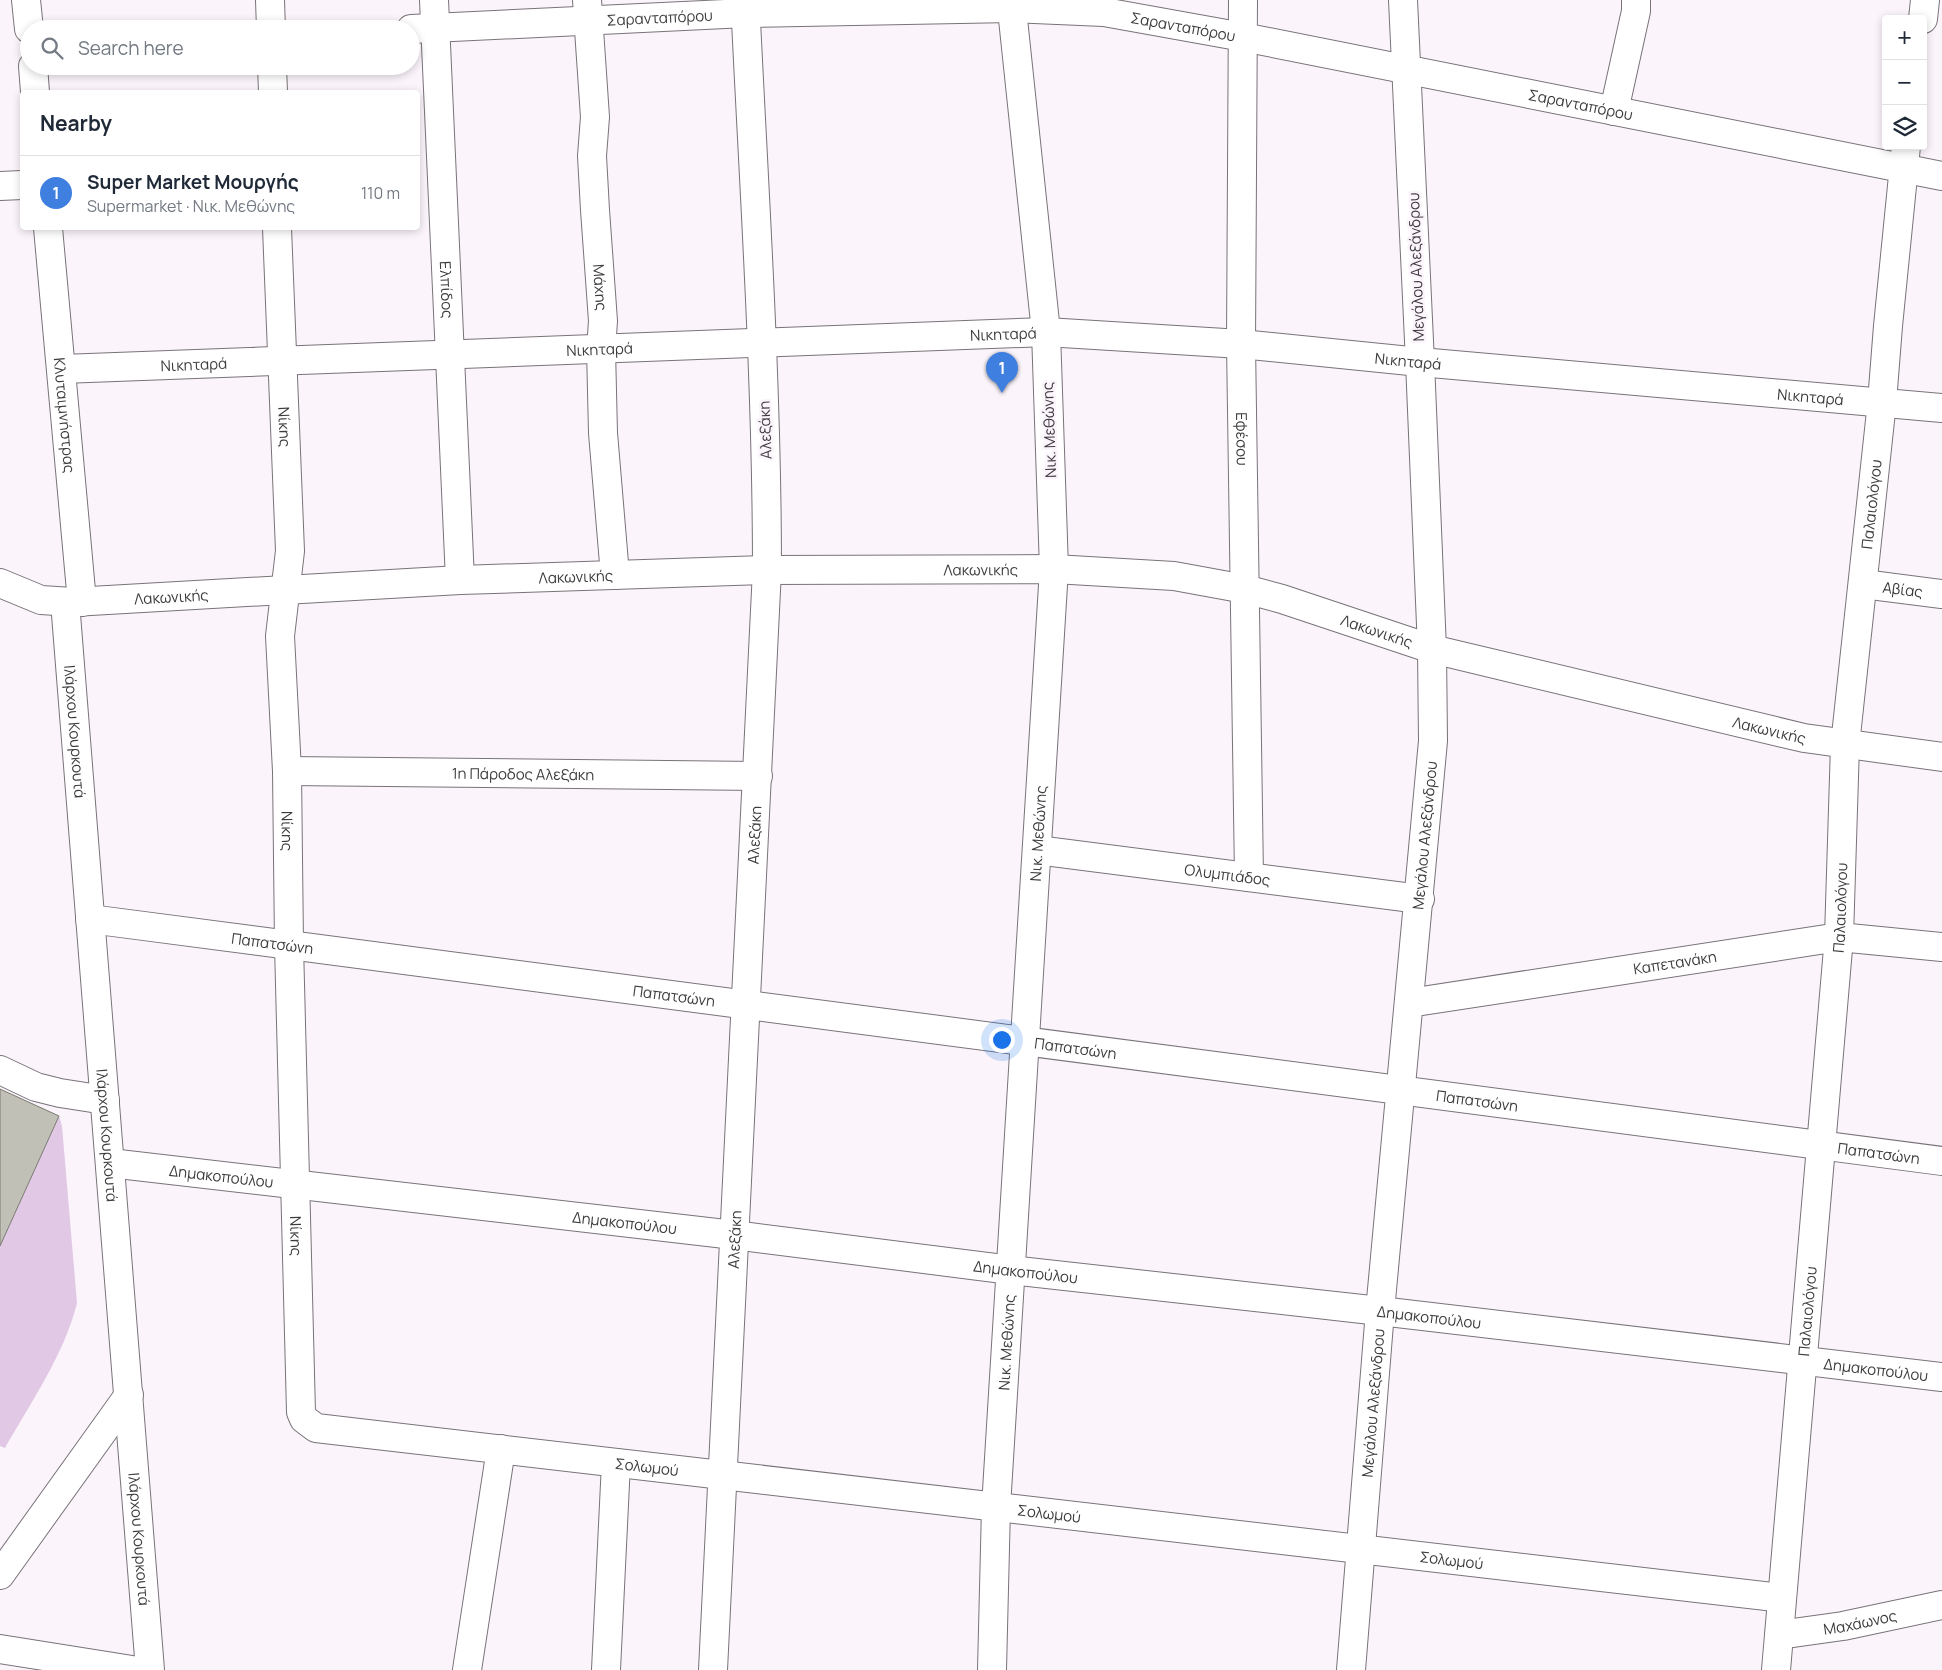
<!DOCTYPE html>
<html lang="en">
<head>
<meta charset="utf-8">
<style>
	body { margin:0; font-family:Manrope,sans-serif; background:#f6f6f7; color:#1f2937 }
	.controls { position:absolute; right:15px; top:15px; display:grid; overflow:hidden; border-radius:5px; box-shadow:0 2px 8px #0003 }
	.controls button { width:45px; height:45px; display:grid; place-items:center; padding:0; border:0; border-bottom:1px solid #e0e1e3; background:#fff; color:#1f2937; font:25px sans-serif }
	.you { position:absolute; left:1001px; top:1039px; width:18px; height:18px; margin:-12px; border:4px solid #fff; border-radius:50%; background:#1a73e8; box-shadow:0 0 0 8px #1a73e833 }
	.badge { display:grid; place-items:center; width:32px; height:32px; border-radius:50%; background:#615f2c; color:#fff; font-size:16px; font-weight:700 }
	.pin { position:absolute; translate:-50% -41px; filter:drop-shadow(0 1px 2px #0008) }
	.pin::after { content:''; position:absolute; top:26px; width:18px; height:15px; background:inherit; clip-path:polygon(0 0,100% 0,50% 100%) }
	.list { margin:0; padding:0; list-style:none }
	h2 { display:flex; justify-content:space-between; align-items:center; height:65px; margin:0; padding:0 20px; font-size:21px }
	h2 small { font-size:16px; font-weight:400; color:#747a83 }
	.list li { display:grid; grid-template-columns:32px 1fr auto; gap:15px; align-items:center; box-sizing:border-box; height:75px; padding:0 20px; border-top:1px solid #e0e1e3 }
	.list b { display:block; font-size:19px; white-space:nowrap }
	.list p { margin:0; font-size:16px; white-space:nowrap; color:#747a83 }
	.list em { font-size:16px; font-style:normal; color:#747a83 }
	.icon { flex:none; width:28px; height:28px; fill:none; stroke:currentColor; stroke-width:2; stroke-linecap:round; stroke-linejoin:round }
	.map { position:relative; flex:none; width:1942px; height:1670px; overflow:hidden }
	.search { position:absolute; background:#fff; box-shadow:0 2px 8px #0003; left:20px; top:20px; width:400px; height:55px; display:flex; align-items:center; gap:12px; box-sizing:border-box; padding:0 18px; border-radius:28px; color:#747a83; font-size:19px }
	.panel { position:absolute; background:#fff; box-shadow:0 2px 8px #0003; left:20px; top:90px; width:400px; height:140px; border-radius:5px }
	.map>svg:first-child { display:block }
	.green { fill:#e1c8e4 }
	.building { fill:#c0c0b7; stroke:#7a7a72 }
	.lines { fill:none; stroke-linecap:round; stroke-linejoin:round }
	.minor-casing { stroke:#797379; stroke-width:30 }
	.tertiary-casing { stroke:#797379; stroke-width:30 }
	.secondary-casing { stroke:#797379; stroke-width:30 }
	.minor { stroke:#fff; stroke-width:28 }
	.tertiary { stroke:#fff; stroke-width:28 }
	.secondary { stroke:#fff; stroke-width:28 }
	.labels { text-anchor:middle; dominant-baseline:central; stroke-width:5; stroke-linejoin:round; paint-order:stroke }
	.street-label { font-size:15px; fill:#3d3b3d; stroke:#fbf4fb }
</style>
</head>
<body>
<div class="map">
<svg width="1942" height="1670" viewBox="0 0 1942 1670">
	<rect width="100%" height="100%" fill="#fbf4fb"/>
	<path class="green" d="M59 1116 62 1126 77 1303C64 1355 31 1402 5 1448L0 1446V1246Z"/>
	<path class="building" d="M0 1089 59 1116 0 1246Z"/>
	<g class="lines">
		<defs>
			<g id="minor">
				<path d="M26 0 29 29"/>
				<path d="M270 0 271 29"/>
				<path id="s1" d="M434 0 460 580"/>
				<path id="s2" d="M587 0 595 117 592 156 595 210 603 321 601 349 603 433 615 575"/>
				<path id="s3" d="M1243 0 1241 344 1249 877"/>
				<path id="s4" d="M411 29 746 13 1012 8 1104 12 1243 37 1942 176"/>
				<path d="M33 66 35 92"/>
				<path d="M272 66 273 92"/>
				<path d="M1614 111 1636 11V0"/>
				<path d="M0 186 22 185"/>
				<path id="s5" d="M48 228 82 602"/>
				<path id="s6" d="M277 228 290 551 280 636 287 771 289 945 301 1412 304 1419 316 1428 1782 1598"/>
				<path id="s7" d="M62 369 1046 332 1241 344 1420 362 1942 408"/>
				<path id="s8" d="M1863 584 1942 594"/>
				<path id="s9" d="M287 771 758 776"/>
				<path id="s10" d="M1037 850 1420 899"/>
				<path id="s11" d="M90 919 1942 1161"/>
				<path id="s12" d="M1409 1003 1839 937 1942 947"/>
				<path d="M0 1070 36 1087 60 1093 105 1100"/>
				<path id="s13" d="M110 1163 734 1235 1011 1270 1380 1311 1942 1377"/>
				<path id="s14" d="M1779 1635 1843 1626 1942 1605"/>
				<path d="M467 1670 501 1449"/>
				<path d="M606 1670 616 1463"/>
				<path id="s15" d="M713 1670 767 570C767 380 754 190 745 0"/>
				<path id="s16" d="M992 1670 996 1507 1054 569 1046 332 1011 0"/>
				<path id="s17" d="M1351 1670 1380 1311 1433 741 1432 649 1420 362 1403 0"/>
			</g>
			<path id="tertiary" d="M0 1575 129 1395
				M0 1649 132 1670"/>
			<g id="secondary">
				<path d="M1923 19 1925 0"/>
				<path id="s18" d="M0 583 41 600 73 602 460 580 767 570 1054 569 1174 576 1245 589 1282 599 1432 649 1804 738 1942 757"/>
				<path id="s19" d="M65 602 150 1670"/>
				<path id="s20" d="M1776 1670 1839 937 1845 745 1882 402 1888 326 1906 146"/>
			</g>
		</defs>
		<use href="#minor" class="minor-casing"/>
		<use href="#tertiary" class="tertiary-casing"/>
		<use href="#secondary" class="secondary-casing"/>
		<use href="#minor" class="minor"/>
		<use href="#tertiary" class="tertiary"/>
		<use href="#secondary" class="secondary"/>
	</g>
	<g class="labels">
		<g class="street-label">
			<text stroke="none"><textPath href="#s4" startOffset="249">Σαρανταπόρου</textPath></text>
			<text stroke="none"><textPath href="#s4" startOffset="774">Σαρανταπόρου</textPath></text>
			<text stroke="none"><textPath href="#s4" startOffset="1179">Σαρανταπόρου</textPath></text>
			<text transform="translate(1416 267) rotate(-92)">Μεγάλου Αλεξάνδρου</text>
			<text stroke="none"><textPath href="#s2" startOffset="288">Μάχης</textPath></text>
			<text stroke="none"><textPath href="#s1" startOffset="290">Ελπίδος</textPath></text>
			<text stroke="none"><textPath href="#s7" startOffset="942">Νικηταρά</textPath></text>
			<text stroke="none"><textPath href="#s7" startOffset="538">Νικηταρά</textPath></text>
			<text stroke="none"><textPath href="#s7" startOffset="1348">Νικηταρά</textPath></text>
			<text stroke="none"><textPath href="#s7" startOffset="132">Νικηταρά</textPath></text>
			<text stroke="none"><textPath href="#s7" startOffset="1752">Νικηταρά</textPath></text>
			<text stroke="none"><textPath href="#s5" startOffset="188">Κλυταιμνήστρας</textPath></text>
			<text stroke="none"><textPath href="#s6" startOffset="199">Νίκης</textPath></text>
			<text transform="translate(765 430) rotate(-92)">Αλεξάκη</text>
			<text transform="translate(1049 430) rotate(-92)">Νικ. Μεθώνης</text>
			<text stroke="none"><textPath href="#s3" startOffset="439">Εφέσου</textPath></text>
			<text stroke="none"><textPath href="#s20" startOffset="1170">Παλαιολόγου</textPath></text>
			<text stroke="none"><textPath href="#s18" startOffset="985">Λακωνικής</textPath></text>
			<text stroke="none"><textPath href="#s18" startOffset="580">Λακωνικής</textPath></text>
			<text stroke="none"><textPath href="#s8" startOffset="40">Αβίας</textPath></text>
			<text stroke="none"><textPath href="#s18" startOffset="175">Λακωνικής</textPath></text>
			<text stroke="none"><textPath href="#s18" startOffset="1389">Λακωνικής</textPath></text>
			<text stroke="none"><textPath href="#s18" startOffset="1794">Λακωνικής</textPath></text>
			<text stroke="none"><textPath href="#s19" startOffset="130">Ιλάρχου Κουρκουτά</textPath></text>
			<text stroke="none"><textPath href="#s9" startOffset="236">1η Πάροδος Αλεξάκη</textPath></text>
			<text stroke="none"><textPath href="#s6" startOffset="604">Νίκης</textPath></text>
			<text stroke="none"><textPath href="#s16" startOffset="838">Νικ. Μεθώνης</textPath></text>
			<text stroke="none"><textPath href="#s15" startOffset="836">Αλεξάκη</textPath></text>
			<text stroke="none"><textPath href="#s17" startOffset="838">Μεγάλου Αλεξάνδρου</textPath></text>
			<text stroke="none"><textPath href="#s10" startOffset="192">Ολυμπιάδος</textPath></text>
			<text stroke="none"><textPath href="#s20" startOffset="765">Παλαιολόγου</textPath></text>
			<text stroke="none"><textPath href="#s11" startOffset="184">Παπατσώνη</textPath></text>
			<text stroke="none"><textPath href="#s12" startOffset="269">Καπετανάκη</textPath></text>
			<text stroke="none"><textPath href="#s11" startOffset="589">Παπατσώνη</textPath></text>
			<text stroke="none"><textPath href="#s11" startOffset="994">Παπατσώνη</textPath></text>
			<text stroke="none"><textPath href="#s11" startOffset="1399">Παπατσώνη</textPath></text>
			<text stroke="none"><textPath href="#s19" startOffset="535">Ιλάρχου Κουρκουτά</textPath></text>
			<text stroke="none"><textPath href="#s11" startOffset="1804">Παπατσώνη</textPath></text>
			<text stroke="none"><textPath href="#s13" startOffset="112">Δημακοπούλου</textPath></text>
			<text stroke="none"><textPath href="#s13" startOffset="518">Δημακοπούλου</textPath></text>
			<text stroke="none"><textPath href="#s6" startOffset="1009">Νίκης</textPath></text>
			<text stroke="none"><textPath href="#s15" startOffset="431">Αλεξάκη</textPath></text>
			<text stroke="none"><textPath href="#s13" startOffset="922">Δημακοπούλου</textPath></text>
			<text stroke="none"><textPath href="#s20" startOffset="360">Παλαιολόγου</textPath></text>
			<text stroke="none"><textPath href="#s13" startOffset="1328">Δημακοπούλου</textPath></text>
			<text stroke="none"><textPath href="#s16" startOffset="328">Νικ. Μεθώνης</textPath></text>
			<text stroke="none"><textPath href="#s13" startOffset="1778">Δημακοπούλου</textPath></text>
			<text stroke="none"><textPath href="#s17" startOffset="268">Μεγάλου Αλεξάνδρου</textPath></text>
			<text stroke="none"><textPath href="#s6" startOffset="1541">Σολωμού</textPath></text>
			<text stroke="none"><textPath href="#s6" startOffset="1946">Σολωμού</textPath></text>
			<text stroke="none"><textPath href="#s19" startOffset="940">Ιλάρχου Κουρκουτά</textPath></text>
			<text stroke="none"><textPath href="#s6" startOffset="2351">Σολωμού</textPath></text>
			<text stroke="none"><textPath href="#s14" startOffset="82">Μαχάωνος</textPath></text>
		</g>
	</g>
</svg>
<div class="controls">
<button>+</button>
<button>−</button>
<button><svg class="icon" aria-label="layers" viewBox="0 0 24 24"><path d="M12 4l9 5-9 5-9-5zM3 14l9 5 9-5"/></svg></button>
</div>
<div class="you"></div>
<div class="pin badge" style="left:1002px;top:393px;background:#3f7fe0">1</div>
<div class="search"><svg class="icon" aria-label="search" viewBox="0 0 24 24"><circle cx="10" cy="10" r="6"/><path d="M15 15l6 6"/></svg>Search here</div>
<section class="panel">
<h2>Nearby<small></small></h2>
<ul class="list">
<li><span class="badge" style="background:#3f7fe0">1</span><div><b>Super Market Μουργής</b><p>Supermarket · Νικ. Μεθώνης</p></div><em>110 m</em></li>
</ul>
</section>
</div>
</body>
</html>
